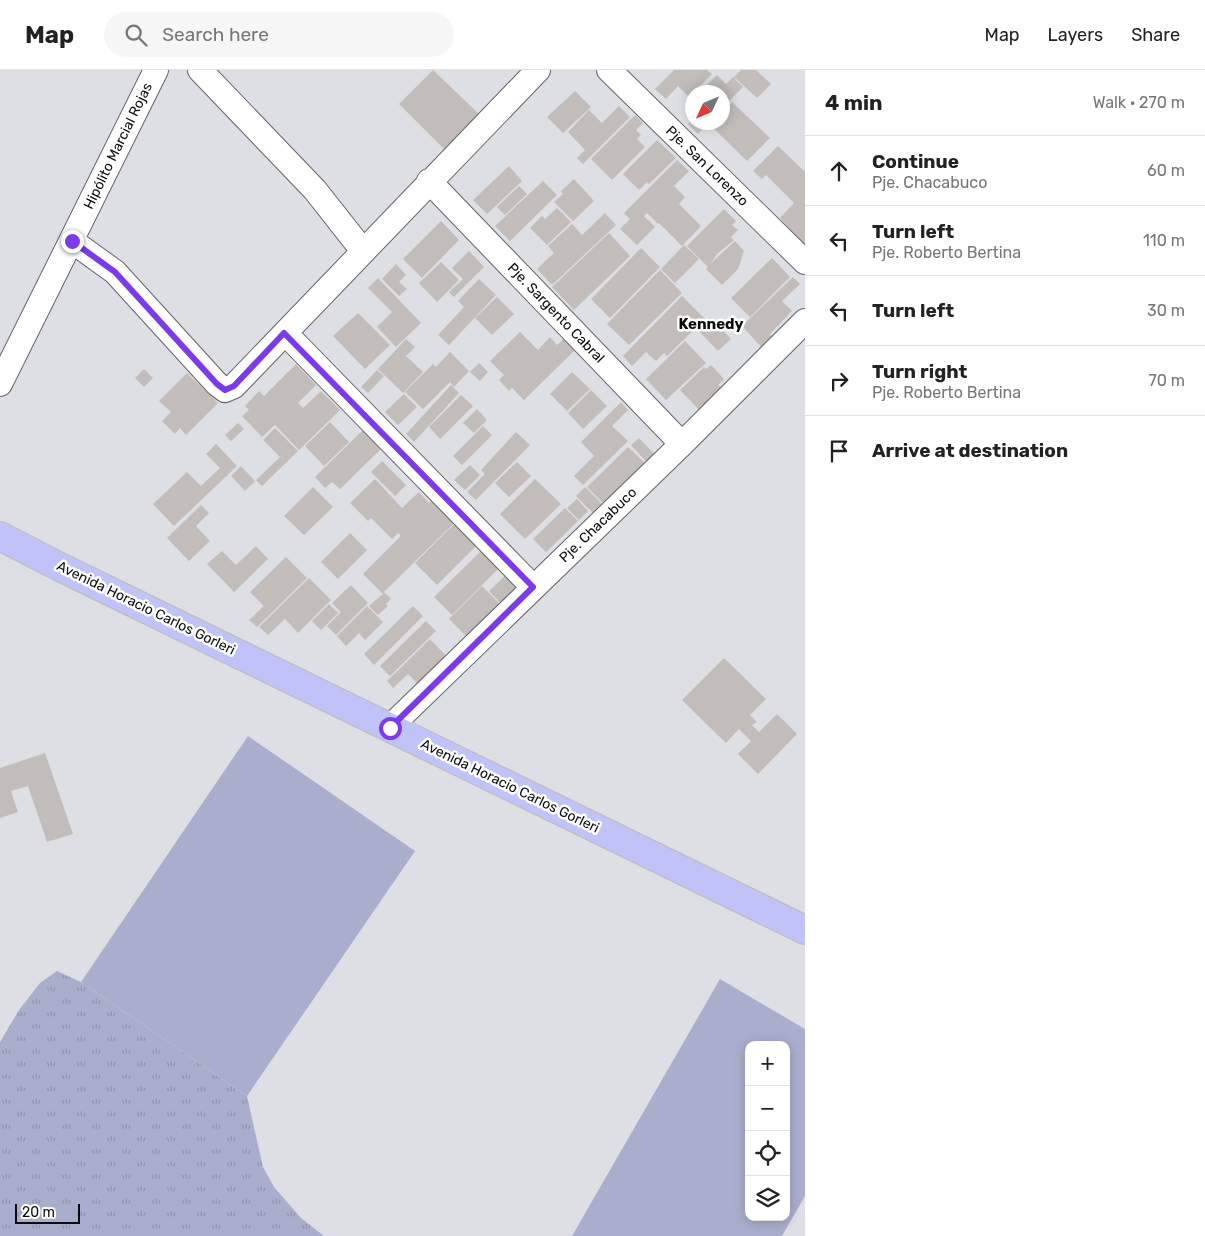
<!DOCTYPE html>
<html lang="en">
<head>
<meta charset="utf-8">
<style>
	body { margin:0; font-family:Rubik,sans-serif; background:#f6f6f6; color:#222 }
	.controls { position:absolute; right:15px; bottom:15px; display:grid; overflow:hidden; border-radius:10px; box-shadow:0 2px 12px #0003 }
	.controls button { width:45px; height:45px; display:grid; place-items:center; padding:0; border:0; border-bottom:1px solid #e0e0e0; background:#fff; color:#222; font:25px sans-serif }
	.compass { position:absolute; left:685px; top:15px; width:45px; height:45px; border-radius:50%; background:#fff; box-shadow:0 2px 12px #0003; rotate:226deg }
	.scale { position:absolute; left:15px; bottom:12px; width:65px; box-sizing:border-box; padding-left:5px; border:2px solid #0b0c0d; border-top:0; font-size:14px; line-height:18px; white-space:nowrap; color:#0b0c0d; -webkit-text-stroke:4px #fff; paint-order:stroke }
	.stop { position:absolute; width:15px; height:15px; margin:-11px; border:4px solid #7c3aed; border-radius:50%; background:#fff }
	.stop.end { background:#7c3aed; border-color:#fff; box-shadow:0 1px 5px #0008 }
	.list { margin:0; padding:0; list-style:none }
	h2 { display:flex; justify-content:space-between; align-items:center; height:65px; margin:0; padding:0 20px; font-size:21px }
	h2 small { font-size:16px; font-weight:400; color:#767676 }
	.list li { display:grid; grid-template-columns:32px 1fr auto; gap:15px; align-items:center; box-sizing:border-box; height:70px; padding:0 20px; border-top:1px solid #e0e0e0 }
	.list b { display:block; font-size:19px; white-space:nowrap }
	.list p { margin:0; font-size:16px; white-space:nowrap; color:#767676 }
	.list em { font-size:16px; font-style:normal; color:#767676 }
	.icon { flex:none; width:28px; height:28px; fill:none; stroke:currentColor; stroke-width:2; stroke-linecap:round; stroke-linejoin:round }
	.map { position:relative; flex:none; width:805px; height:1166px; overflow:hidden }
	header { display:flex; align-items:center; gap:30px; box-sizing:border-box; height:70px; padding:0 25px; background:#fff; border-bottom:1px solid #e0e0e0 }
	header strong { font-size:24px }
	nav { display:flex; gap:28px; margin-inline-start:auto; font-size:18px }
	.search { width:350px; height:45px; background:#f6f6f6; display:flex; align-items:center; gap:12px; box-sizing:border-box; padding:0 18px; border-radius:28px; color:#767676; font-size:19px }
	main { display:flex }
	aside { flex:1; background:#fff }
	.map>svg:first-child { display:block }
	.grass { fill:url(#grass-tufts) }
	.pitch { fill:#aaaecd; fill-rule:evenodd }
	.building { fill:#c2bcba }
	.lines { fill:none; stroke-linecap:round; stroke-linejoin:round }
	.minor-casing { stroke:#636368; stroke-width:26 }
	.major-casing { stroke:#bbb; stroke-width:30 }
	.minor { stroke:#fff; stroke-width:24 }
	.major { stroke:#c0c3f8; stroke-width:28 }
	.route { stroke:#7c3aed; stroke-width:6 }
	.labels { text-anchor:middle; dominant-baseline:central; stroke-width:5; stroke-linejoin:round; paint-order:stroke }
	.street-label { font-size:14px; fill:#0b0c0d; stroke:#fff }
	.neighbourhood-label { font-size:15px; font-weight:bold; fill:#0b0c0d; stroke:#fff }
</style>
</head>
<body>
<header>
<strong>Map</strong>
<div class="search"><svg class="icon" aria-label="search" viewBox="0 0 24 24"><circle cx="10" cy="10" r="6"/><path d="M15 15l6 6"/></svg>Search here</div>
<nav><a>Map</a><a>Layers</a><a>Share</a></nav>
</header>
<main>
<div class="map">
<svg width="805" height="1166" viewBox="0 0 805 1166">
	<defs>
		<pattern id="grass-tufts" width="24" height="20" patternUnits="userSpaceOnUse" patternTransform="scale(1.25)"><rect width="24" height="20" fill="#aaaecd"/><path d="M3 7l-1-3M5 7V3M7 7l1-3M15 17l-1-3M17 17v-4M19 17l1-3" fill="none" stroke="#9194af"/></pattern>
	</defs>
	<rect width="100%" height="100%" fill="#dedfe4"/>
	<path class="grass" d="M57 901 81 912 247 1026 263 1097 274 1117 301 1148 324 1166H0V972L19 940 40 913Z"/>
	<path class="pitch" d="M248 666 415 781 247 1026 81 912Z
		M720 909 805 959V1126L782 1166H572ZM749 975H786V1147H749Z"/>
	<path class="building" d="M433 0 479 44 444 79 399 34Z
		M674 0H707L712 4 689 27 678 16 666 29 655 19Z
		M741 0H756L771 14 757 28 734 7Z
		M717 5 726 14 733 7 743 17 722 38V22H700Z
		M575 21 591 37 563 63 547 47Z
		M732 32 770 68 747 91 710 55 712 52H722V42Z
		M619 36 630 47 583 94 577 88 585 80 568 62 589 40 602 53Z
		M635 45 643 53 636 60 641 65 637 69 645 77 612 110 591 89Z
		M692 49V52H709L698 64 688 54Z
		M657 70 676 88 649 114 647 112 639 120 623 104Z
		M778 76 804 101 805 100V175L780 148 794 133 766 105 762 109 753 101Z
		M677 90 689 101 674 116 685 127 679 134 701 156 682 176 659 153 658 154 647 143 644 146 655 157 637 175 620 159 630 149 624 143Z
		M509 96 522 111 487 144 473 130Z
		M574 109 594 131 573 151 554 132 563 124 561 121Z
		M543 111 557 125 510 171 495 156Z
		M519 116 527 124 505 145 497 137Z
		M557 138 571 152 547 175 530 158 542 146 545 149Z
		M724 139 736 151 732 155 738 160 731 167 734 170 717 184 710 194 735 171 744 181 738 199 722 215 706 199 708 197 687 176Z
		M605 143 616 155 552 215 537 199 554 183 548 176 572 154 582 165Z
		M441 151 459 170 422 208 403 189Z
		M609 163 630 186 574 240 552 217Z
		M684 175 699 189 675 213 661 199Z
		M641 178 660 197 610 248 591 229Z
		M469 181 484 197 454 227 449 222 463 209 452 198Z
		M772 188 790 207 750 247 731 228Z
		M441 192 459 210 437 232 419 213Z
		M396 194 406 205 399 212 407 219 399 226 382 209Z
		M660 200 682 223 629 275 607 254Z
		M793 207 800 214 782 231 792 241 770 264 775 270 764 280 742 256Z
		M378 208 421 253 396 277 377 257 392 242 368 218Z
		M479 209 496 225 449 275 438 265 464 237 458 231Z
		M682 226 705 249 667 286 664 283 656 291 646 282 632 296 623 286Z
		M497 227 514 244 492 265 475 248Z
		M358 243 390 275 365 299 333 266Z
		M710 247 731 269 718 281 697 259Z
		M520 262 538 280 550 267 557 275 565 268 576 279 524 330 512 318 509 321 499 310 504 305 490 291Z
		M406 269 415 277 406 286 423 302 403 323 378 299Z
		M685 271 706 293 666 330 646 309Z
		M450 282 469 301 454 317 450 312 423 339 405 322 433 294 436 297Z
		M479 293 488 302 480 311 470 302Z
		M296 294 316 315 298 333 303 338 321 321 340 340 299 380 275 355 262 367 242 346 249 340 245 336 259 321 264 326Z
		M711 295 724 309 718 315 723 319 702 343 680 320 704 297 706 299Z
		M144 299 153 308 144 317 135 308Z
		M377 300 384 306 368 323 361 317Z
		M572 302 590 319 567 341 550 324Z
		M187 303 218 333 186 365 180 358 175 364 162 351 171 342 159 331Z
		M451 315 459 323 414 372 406 364Z
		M591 320 607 336 583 359 568 343Z
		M404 324 417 337 398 355 385 342Z
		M461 325 473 336 440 369 429 357Z
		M621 332 628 340 612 356 628 371 583 415 574 406 594 386 581 372Z
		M477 339 487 350 474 363 463 353Z
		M330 352 349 372 324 396 305 376Z
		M238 353 244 359 231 371 225 365Z
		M483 356 492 365 462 395 453 386Z
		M275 358 298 381 262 416 256 410 280 387 263 370Z
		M363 360 381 379 340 419 332 412 325 418 315 407Z
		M516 362 530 375 476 430 467 422 485 404 481 400Z
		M639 368 658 388 650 396 631 375Z
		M216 374 237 396 174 456 153 434 187 402 201 416 220 398 206 384Z
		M628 377 648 396 607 437 587 417Z
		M382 391 406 415 395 426 371 402Z
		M517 392 531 406 509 427 495 413Z
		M470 395 480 405 465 420 454 410Z
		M241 396 255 411 245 421 231 406Z
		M375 409 402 438 419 422 429 433 432 430 454 453 384 522 391 529 386 534 388 536 378 545 369 536 383 524 363 504 401 466 398 463 392 469 371 448 368 451 350 433Z
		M535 409 561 434 525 469 500 444Z
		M313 417 333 437 304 465 284 446Z
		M585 417 604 436 595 445 576 426Z
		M577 429 588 441 579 450 567 438Z
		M201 435 209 443 196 456 210 471 189 491 167 468Z
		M565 438 578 451 546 482 533 469Z
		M456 452 478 474 437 515 415 493Z
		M350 463 367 480 338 509 321 492Z
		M256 476 268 489 234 522 207 494 222 481 236 495Z
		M483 479 500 497 452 545 434 527Z
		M286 487 307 508 257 557 249 550 264 536 250 522Z
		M505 506 521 522 505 538 489 521Z
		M309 508 331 530 298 563 285 549 268 565 259 557Z
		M351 515 368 533 336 565 327 556 341 542 332 533Z
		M482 516 505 539 472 572 449 549Z
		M329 534 338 543 321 560 312 551Z
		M367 536 383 552 365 570 359 563 346 576 337 566Z
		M413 536 423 546 374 595 364 584Z
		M426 551 436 561 390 606 380 596Z
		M430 569 452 592 424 620 408 604 393 618 387 611Z
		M724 588 766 629 750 645 757 652 752 655 759 662 777 644 797 664 758 704 738 684 751 671 739 659 726 673 682 630Z
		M45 683 73 764 47 772 28 716 11 721 18 742 0 748V698Z"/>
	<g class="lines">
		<defs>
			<path id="minor" d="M200 0 315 120 363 181
				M609 0 805 192
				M429 111 682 374
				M72 171 115 202 217 314 225 320 234 316 538 0
				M285 263 533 517
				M0 314 156 0
				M390 657 682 374 805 251"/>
			<path id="major" d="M0 466 60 497 805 860"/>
		</defs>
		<use href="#minor" class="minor-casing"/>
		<use href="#major" class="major-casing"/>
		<use href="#minor" class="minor"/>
		<use href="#major" class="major"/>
	</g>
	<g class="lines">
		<path class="route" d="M72 171 115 202 217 314 225 320 234 316 284 263 533 517 390 658"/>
	</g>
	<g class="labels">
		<g class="street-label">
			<text transform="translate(118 76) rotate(-64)">Hipólito Marcial Rojas</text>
			<text transform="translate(707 96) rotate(44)">Pje. San Lorenzo</text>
			<text transform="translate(556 243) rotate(46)">Pje. Sargento Cabral</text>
			<text transform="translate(598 455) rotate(-44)">Pje. Chacabuco</text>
			<text transform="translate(146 538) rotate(26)">Avenida Horacio Carlos Gorleri</text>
			<text transform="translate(510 716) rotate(26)">Avenida Horacio Carlos Gorleri</text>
		</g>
		<g class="neighbourhood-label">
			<text x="711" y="254">Kennedy</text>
		</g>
	</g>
</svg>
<div class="controls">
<button>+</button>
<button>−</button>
<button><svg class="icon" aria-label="locate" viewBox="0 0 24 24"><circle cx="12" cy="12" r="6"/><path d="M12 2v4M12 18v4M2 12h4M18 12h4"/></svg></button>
<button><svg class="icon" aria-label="layers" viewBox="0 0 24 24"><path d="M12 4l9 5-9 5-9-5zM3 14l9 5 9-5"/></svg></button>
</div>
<svg class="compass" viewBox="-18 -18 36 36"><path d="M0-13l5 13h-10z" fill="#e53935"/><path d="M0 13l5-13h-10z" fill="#767676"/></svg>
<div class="scale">20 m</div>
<div class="stop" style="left:390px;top:658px"></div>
<div class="stop end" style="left:72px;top:171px"></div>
</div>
<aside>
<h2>4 min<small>Walk · 270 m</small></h2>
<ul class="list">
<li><svg class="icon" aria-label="ahead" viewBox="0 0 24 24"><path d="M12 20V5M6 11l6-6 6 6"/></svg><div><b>Continue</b><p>Pje. Chacabuco</p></div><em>60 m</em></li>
<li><svg class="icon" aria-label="left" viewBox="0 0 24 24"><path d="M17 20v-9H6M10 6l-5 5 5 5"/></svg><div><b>Turn left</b><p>Pje. Roberto Bertina</p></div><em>110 m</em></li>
<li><svg class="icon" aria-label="left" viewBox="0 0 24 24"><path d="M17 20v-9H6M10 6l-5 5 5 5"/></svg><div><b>Turn left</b></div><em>30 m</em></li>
<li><svg class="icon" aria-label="right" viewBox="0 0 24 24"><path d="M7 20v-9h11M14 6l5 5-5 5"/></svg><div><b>Turn right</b><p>Pje. Roberto Bertina</p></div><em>70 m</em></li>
<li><svg class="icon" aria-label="arrive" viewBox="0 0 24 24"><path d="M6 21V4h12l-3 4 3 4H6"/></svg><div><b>Arrive at destination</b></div></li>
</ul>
</aside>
</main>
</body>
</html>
